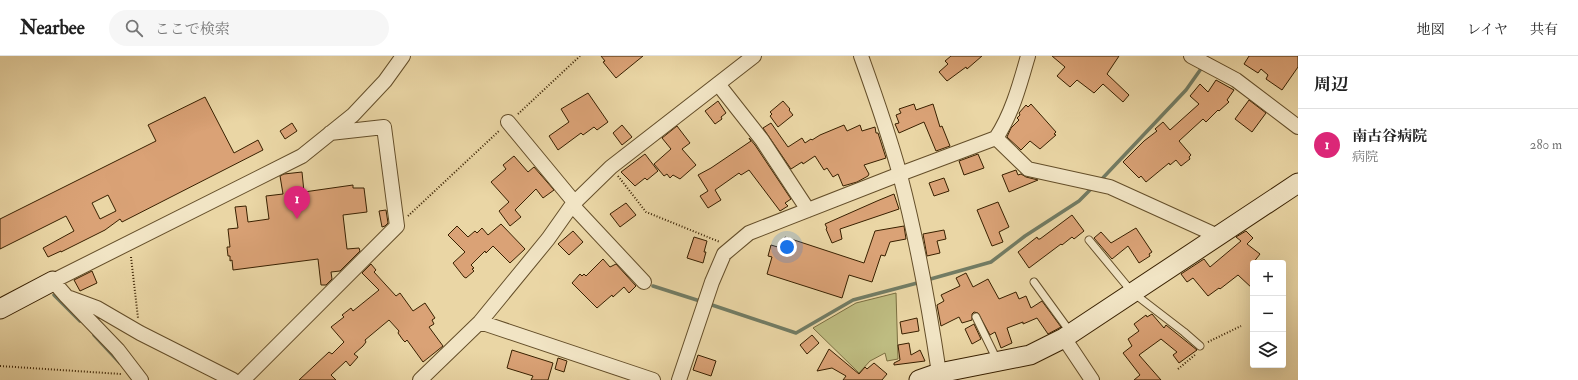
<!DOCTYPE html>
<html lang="ja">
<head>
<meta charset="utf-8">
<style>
	body { margin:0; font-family:"IM FELL Double Pica","Noto Serif JP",serif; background:#f6f6f6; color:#222 }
	.controls { position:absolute; right:12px; bottom:12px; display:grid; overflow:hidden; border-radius:4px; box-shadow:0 4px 16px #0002 }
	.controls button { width:36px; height:36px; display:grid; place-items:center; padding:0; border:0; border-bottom:1px solid #e0e0e0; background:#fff; color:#222; font:20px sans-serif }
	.you { position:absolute; left:787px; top:191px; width:14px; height:14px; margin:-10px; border:3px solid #fff; border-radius:50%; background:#1a73e8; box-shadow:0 0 0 6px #1a73e833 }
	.badge { display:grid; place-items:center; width:26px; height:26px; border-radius:50%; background:#db2777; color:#fff; font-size:13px; font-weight:700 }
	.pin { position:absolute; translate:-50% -33px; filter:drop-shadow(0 1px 2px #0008) }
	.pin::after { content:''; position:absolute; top:21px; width:14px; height:12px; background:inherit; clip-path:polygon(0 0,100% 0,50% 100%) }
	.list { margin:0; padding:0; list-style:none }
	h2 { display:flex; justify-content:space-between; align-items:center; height:52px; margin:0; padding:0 16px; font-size:17px }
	h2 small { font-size:13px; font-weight:400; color:#767676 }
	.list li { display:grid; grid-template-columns:26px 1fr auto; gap:12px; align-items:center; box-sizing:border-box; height:72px; padding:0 16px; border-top:1px solid #e0e0e0 }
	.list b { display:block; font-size:15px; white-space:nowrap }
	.list p { margin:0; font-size:13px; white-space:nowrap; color:#767676 }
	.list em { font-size:13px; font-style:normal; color:#767676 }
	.icon { flex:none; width:22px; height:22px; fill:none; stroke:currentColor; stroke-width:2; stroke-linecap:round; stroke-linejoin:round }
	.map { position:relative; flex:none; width:1298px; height:324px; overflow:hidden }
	header { display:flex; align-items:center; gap:24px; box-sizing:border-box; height:56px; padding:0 20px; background:#fff; border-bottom:1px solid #e0e0e0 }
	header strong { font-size:19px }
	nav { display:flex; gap:22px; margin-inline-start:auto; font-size:14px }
	.search { width:280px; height:36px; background:#f6f6f6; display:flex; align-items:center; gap:10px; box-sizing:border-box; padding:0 14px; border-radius:22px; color:#767676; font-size:15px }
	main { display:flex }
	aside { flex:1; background:#fff }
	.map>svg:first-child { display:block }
	.green { fill:#bebc81; stroke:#7b6e40 }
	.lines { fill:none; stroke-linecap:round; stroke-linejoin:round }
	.stream { stroke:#727c64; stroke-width:3.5 }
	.building { fill:#daa276; stroke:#382000; fill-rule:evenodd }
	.lane-casing { stroke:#644e29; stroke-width:9 }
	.street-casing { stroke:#644e29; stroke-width:16 }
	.secondary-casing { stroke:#382000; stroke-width:21 }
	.path { stroke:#382000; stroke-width:2; stroke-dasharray:1 2; stroke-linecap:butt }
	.lane { stroke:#f1e4c4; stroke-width:7 }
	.street { stroke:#f1e4c4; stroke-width:14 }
	.secondary { stroke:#f1e4c4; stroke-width:19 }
</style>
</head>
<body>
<header>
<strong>Nearbee</strong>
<div class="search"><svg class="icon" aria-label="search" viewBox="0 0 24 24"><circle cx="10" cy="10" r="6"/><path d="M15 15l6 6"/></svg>ここで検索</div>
<nav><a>地図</a><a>レイヤ</a><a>共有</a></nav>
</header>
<main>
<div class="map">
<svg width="1298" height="324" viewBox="0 0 1298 324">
	<rect width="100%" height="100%" fill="#ead6a5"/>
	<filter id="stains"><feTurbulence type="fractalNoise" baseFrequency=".005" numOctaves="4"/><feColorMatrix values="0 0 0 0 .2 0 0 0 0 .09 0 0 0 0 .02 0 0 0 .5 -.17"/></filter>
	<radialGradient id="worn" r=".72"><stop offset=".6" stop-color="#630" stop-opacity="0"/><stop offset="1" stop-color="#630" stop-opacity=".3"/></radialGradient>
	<path class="green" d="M896 237 898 303 887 305 885 297 870 305 859 317 813 272 856 247Z"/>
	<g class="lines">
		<path class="stream" d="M1099 126 1186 34 1203 10
			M927 224 991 206 1025 180 1079 145 1093 131
			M653 230 703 246
			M54 239 80 265
			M709 248 796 277 853 244 921 226
			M94 279 120 307"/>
	</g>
	<path class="building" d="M601 0H643L616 22 603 6 605 5Z
		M951 0H982L967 13 966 11 947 25 939 16 948 8 945 5Z
		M1052 0H1119L1107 18 1129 39 1123 46 1103 28 1094 37 1077 24 1070 31 1057 20 1065 11Z
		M1249 0H1298V11L1282 34 1266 23 1268 19 1261 13 1258 17 1244 8Z
		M1216 24 1234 34 1227 44 1229 46 1219 55 1218 54 1206 66 1203 63 1179 85 1191 99 1189 101 1190 103 1181 110 1176 104 1170 109 1169 107 1146 126 1141 120 1139 122 1123 106 1144 85 1157 75 1155 73 1163 66 1170 74 1199 48 1190 40 1200 28 1208 36Z
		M588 37 608 66 597 74 594 71 583 79 581 77 558 94 549 80 569 66 561 53Z
		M205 41 234 97 258 84 263 94 122 166 120 163 105 174 61 196V195L48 201 43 192 74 175 66 160 0 193V163L156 85 148 69ZM108 139 116 155 100 163 92 147Z
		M1249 44 1266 57 1252 76 1235 63Z
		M718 45 726 57 721 61 722 63 715 68 705 55Z
		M783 45 790 53 789 54 793 59 778 71 770 60 772 58 770 56Z
		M914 48 916 54 933 48 940 71 942 70 950 90 936 95 924 66 899 77 895 68 899 67 896 59 901 57 899 53Z
		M1031 48 1056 76 1054 78 1056 79 1040 93 1030 85 1021 94 1007 81 1011 72 1019 64 1017 62 1020 59 1019 57 1026 49 1028 51Z
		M292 67 297 75 285 83 280 75Z
		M771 67 788 91 802 82 805 87 811 83 812 84 820 79 844 69 847 75 860 69 862 75 875 71 876 77H878L886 102 864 109 869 118 868 120 857 126 843 130 838 118 833 121 827 112 824 114 815 100 803 108 802 106 791 113 763 72Z
		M622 69 632 81 622 89 613 77Z
		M677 70 690 87 682 93 696 109 680 123 673 119 670 122 667 118 664 120 654 108 671 93 662 82Z
		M749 82 755 89 791 143 785 147 788 150 780 155 749 114 741 119 739 117 715 134 721 144 708 152 700 140 708 135 698 119 711 112 751 85Z
		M645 98 658 115 647 124 645 122 635 130 621 116Z
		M978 98 984 112 964 119 959 105Z
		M514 100 528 116 534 111 554 134 543 142 536 133 515 154 521 161 510 170 499 155 509 146 491 126 506 113 503 109Z
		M1016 114 1018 119 1021 118 1026 121 1038 124 1009 136 1002 119Z
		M302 116 304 136 353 129V132H364L367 156 343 159 347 193 359 192 360 195 340 215 331 216 332 223 326 229H321L318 203 233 214 232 204 230 205V200H228L227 191H230L228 173 238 172 235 151 246 150 248 166 269 163 266 140 283 138 280 120 284 118Z
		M944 122 949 135 934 140 929 127Z
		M894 138 899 153 840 173 842 183 832 187 826 173 827 172 825 168 877 145Z
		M998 146 1009 171 999 176 1003 186 992 190 977 154Z
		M626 147 636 159 620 171 610 158Z
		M386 154 388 167 385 170 382 171 379 155Z
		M1072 159 1084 175 1074 183 1072 181 1062 189 1061 188 1029 212 1018 196 1037 181 1038 183H1040Z
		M501 168 525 193 510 207 493 190 486 197 485 195 471 209 474 212 472 213 474 215 466 222 464 221 453 207 465 196 448 179 457 170 468 181 475 175 477 177 482 172 488 179Z
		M904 170 906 183 890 186 885 200 881 199 872 226 849 219 842 242 767 218 772 201 768 200 771 189 781 192 785 181 864 207 875 175Z
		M1136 172 1152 196 1149 198 1150 200 1139 207 1128 190 1112 203 1094 182 1101 176 1111 187Z
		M944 174 946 183 937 185 940 197 927 200 923 178Z
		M573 175 583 186 569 199 558 188Z
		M1246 175 1253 182 1247 188 1260 198 1253 207V233L1238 219 1220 233 1219 232 1208 240 1193 222 1187 226 1181 218 1204 203 1210 211 1241 185 1236 181Z
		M694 181 707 185 704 196H706L703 207 687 202Z
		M603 203 610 211 616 208 636 230 629 237 624 231 613 241 612 239 597 252 572 227 580 218 582 220 584 218 586 220Z
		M371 208 376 214 374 216 396 240 400 237 413 255 425 247 435 262 432 264 434 268 429 271 443 290 423 306 407 284 405 286 403 284 398 277 399 275 389 264 365 284 366 286 363 290 354 298 358 301 350 310 346 305 331 319 336 324H299L329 296 332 298 344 286 331 271 344 261 342 259 351 252 353 255 379 234 362 217Z
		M92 215 97 227 80 235 74 224Z
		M966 217 973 231 988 223 999 243 1016 236 1019 243 1026 240 1031 252 1042 245 1061 271 1048 278 1037 262 1023 268V266L1007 272 1012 287 1001 292 995 276 990 279 978 257 974 256 972 258V264L962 267 959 261 941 270 937 249 944 245 941 239 960 230 956 222Z
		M1152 258 1164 272 1166 269 1197 294 1179 307 1173 299 1177 296 1161 283 1139 299 1161 324H1134L1140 319 1123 297 1132 290 1128 283 1139 275 1134 268 1146 259 1147 261Z
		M917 262 919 275 902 278 900 266Z
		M974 268 981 283 972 288 965 273Z
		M812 279 819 287 807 298 800 289Z
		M909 287 911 299 920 294 925 305 894 309V307L900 304 898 289Z
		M829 293 859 318 865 311 867 313 874 307 887 318 882 324H843L846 320 832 312 817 315Z
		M512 294 553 307 548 324H531L533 320 507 312Z
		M698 299 716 305 711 320 693 314Z
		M558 302 567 305 564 316 555 313Z"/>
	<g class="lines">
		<defs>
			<path id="lane" d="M1089 184 1132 236 1184 276 1200 290
				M1034 226 1071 277
				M976 261 997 304"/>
			<path id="street" d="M861 0C875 39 889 79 900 119 917 184 929 250 939 317
				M1191 0 1236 24 1298 71
				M718 28 762 84 808 154
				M508 66 575 147
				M996 82 1028 113 1110 131 1218 180
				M572 149 644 226
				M70 242 97 252 140 277 233 324
				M480 266 653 324
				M1064 282 1092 324
				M141 324 118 294 66 240 53 225 302 100 353 59 385 25 403 0
				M243 324 397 170 384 71 330 77
				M420 324 480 266 548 183 572 149 611 111 754 0
				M679 324 712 226 724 198 749 177 900 118 996 82C1012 58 1020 28 1028 0"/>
			<path id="secondary" d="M0 253 53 225
				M919 324 939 317 1030 299 1064 282 1298 127"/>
		</defs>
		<use href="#lane" class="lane-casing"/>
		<use href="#street" class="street-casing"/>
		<use href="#secondary" class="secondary-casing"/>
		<path class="path" d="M518 58 580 0
			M618 120 646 156 720 186
			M408 160 500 74
			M131 201 138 262
			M1208 286 1241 270
			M0 310 121 318
			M1178 313 1196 298"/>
		<use href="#lane" class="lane"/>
		<use href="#street" class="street"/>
		<use href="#secondary" class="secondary"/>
	</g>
	<rect width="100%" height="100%" filter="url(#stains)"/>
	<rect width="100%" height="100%" fill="url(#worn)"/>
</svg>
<div class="controls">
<button>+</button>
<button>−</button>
<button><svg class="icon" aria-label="layers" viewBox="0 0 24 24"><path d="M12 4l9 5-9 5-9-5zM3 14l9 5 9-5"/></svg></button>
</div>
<div class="you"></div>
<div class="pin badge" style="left:297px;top:163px">1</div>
</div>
<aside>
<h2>周辺<small></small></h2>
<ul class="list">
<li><span class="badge">1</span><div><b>南古谷病院</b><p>病院</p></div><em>280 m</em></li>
</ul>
</aside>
</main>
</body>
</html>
